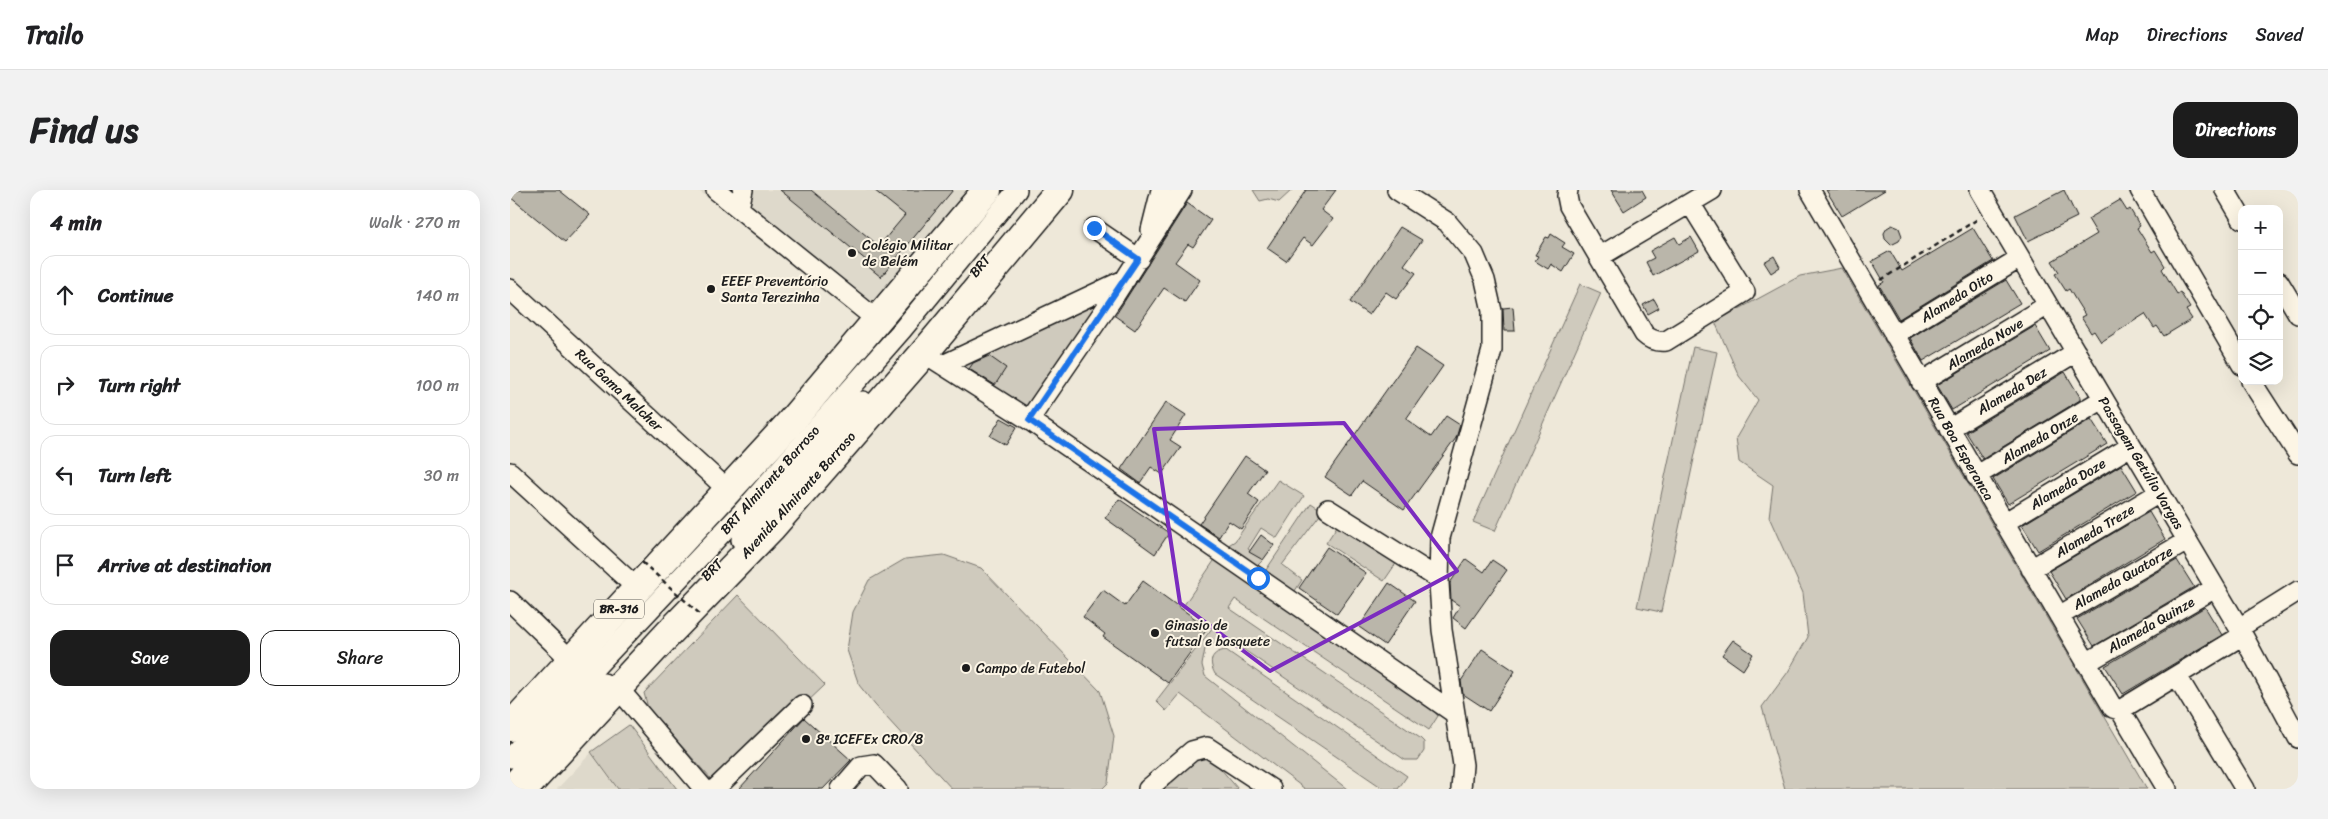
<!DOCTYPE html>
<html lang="en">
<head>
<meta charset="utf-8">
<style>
	body { margin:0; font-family:Sriracha,sans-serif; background:#f2f2f2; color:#202124 }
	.controls { position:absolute; right:15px; top:15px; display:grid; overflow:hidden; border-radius:10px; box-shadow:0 5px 20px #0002 }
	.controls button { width:45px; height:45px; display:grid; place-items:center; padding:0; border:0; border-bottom:1px solid #e0e0e0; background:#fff; color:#202124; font:25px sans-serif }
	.stop { position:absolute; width:15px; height:15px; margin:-11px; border:4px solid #1a73e8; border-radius:50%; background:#fff }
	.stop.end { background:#1a73e8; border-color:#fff; box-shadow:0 1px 5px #0008 }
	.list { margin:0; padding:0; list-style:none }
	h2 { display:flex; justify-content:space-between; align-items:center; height:65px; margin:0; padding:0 20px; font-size:21px }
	h2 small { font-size:16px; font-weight:400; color:#757577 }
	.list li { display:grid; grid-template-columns:32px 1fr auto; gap:15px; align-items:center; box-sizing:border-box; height:80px; margin:0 10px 10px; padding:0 10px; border:1px solid #e0e0e0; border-radius:15px }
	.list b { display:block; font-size:19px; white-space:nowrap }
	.list em { font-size:16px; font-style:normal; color:#757577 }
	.actions { display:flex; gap:10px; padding:15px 20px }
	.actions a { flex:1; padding:11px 0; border:1px solid #1c1c1c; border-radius:15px; text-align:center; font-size:18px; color:#1c1c1c }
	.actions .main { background:#1c1c1c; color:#fff }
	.icon { flex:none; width:28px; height:28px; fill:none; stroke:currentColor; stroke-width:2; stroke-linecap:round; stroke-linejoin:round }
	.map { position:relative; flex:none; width:1788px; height:599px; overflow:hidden; border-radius:15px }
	header { display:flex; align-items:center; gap:30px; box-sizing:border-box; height:70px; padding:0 25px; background:#fff; border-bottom:1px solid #e0e0e0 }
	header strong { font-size:24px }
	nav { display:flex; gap:28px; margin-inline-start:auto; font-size:18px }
	.intro { display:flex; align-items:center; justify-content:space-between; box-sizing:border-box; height:120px; padding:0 30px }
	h1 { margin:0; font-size:35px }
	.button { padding:12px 22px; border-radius:15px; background:#1c1c1c; color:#fff; font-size:18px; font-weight:700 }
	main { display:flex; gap:30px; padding:0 30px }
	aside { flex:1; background:#fff; border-radius:15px; box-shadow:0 5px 20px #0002 }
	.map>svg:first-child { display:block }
	.built { fill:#ded9cb }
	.green { fill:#cfcabd; stroke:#76736c }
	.building { fill:#bab6aa; stroke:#1c1c1c }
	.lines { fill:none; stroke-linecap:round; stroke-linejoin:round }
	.minor-casing { stroke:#1c1c1c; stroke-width:22 }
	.highway-casing { stroke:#1c1c1c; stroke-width:31 }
	.path { stroke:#1c1c1c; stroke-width:2.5; stroke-dasharray:5 4; stroke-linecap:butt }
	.minor { stroke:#fcf5e5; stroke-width:19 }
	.highway { stroke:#fcf5e5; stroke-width:28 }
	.path-bridge { stroke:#1c1c1c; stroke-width:2.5; stroke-dasharray:5 4; stroke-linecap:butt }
	.route { stroke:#1a73e8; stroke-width:6 }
	.marked { fill:none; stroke:#7b2cbf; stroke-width:4; stroke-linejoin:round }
	.poi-dot { fill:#1c1c1c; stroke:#fcf5e5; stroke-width:2 }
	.labels { text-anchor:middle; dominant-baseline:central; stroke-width:4; stroke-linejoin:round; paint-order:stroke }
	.shield { fill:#fcf5e5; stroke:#5f5d58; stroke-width:1 }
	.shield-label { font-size:12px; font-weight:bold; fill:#1c1c1c }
	.poi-label { font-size:14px; fill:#1c1c1c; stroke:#fcf5e5; text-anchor:start }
	.street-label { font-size:14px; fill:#1c1c1c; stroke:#fcf5e5 }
</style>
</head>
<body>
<header>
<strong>Trailo</strong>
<nav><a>Map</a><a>Directions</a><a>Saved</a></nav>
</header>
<div class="intro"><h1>Find us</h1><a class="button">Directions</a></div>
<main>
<aside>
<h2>4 min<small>Walk · 270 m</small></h2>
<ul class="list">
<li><svg class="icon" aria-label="ahead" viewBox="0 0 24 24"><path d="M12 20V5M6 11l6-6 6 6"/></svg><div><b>Continue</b></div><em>140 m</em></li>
<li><svg class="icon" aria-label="right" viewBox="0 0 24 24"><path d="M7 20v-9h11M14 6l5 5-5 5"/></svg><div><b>Turn right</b></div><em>100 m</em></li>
<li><svg class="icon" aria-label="left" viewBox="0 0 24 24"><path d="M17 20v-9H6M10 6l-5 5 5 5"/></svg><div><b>Turn left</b></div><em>30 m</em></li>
<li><svg class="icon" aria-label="arrive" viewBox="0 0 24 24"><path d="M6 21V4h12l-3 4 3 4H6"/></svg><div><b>Arrive at destination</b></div></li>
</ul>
<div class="actions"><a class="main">Save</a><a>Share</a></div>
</aside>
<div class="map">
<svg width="1788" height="599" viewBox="0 0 1788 599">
	<rect width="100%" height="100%" fill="#eee8d9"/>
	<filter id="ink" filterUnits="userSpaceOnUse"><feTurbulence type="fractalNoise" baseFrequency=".02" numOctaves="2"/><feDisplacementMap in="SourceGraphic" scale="10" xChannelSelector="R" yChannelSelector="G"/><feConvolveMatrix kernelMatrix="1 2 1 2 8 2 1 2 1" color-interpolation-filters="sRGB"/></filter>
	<g filter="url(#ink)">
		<path class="built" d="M188 0H467L357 132Z
			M81 563 107 599H47Z"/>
		<path class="green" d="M743 0H782L769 12 758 9 750 11Z
			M1332 78 1637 599H1275L1252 517 1278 482 1298 447 1293 403 1259 327 1263 295 1229 272 1226 248 1248 210 1229 186 1205 132 1290 86Z
			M1070 94 1091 103 985 341 963 332Z
			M609 95 516 225 444 176Z
			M1183 157 1207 162 1151 422 1127 417Z
			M768 290 794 306 767 348 751 338 738 359 753 370 744 379 712 359 725 351Z
			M801 313 813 321 772 375 792 390 779 410 748 392Z
			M831 330 889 369 874 391 816 353Z
			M434 365 471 378 590 501 604 546 598 593 592 599H442L365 515 349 495 337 460 343 422 359 390 395 369Z
			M706 368 744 397 916 512 928 526 919 540 725 409 719 418 910 548 914 552V561L908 570H895L721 451 712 449 695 459 692 475 695 486 837 599H795L670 504 656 521 646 511 703 437 674 415Z
			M228 405 315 495 208 597 138 518 134 503Z
			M716 460 897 586 888 599H874L705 484C698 471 701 462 716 460Z
			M119 535 167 599H108L81 562Z
			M686 550 728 599H628L675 556Z"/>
		<path class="building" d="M5 0H49L80 25 55 52 0 7Z
			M270 0H301L369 56 395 25 364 0H443L371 87 355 74 357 71Z
			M796 0H826L811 20 823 29 803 55 793 48 776 71 757 58Z
			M1101 0H1132L1136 7 1114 21Z
			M1316 0H1375L1332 26Z
			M1554 0 1567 27 1518 51 1505 25Z
			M1610 10 1617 21 1620 19 1630 36 1627 38 1642 62 1645 60 1655 76 1652 79 1667 104 1670 102 1680 118 1676 120 1682 129 1654 146 1647 136 1644 138 1635 124 1591 152 1584 141 1581 143 1571 127 1575 125 1568 114 1559 99 1556 101 1545 84 1549 82 1542 71 1587 44 1578 29Z
			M677 13 701 30 683 57 678 54 665 72 690 90 675 112 654 98 625 140 605 126Z
			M1382 35 1389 38 1392 46 1389 51 1381 55 1375 49 1374 43 1377 38Z
			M890 37 912 50 894 75 906 83 886 109 876 102 859 125 840 112Z
			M1463 38 1483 71 1389 129 1369 95 1374 92 1362 71 1380 61 1392 81Z
			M1041 44 1055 53 1052 57 1064 64 1053 82 1041 74 1038 79 1025 71 1028 66 1025 65 1036 47 1039 48Z
			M1165 47 1169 54 1181 47 1189 61 1143 86 1136 72 1144 68 1140 61Z
			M1264 66 1270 77 1261 83 1254 72Z
			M1496 90 1510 113 1413 171 1400 148Z
			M1144 109 1149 118 1138 124 1133 115Z
			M1003 117 1005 141H994L993 118Z
			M1525 136 1540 161 1442 220 1427 195Z
			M906 158 933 176 896 229 921 247 936 226 950 235 946 248 894 320 852 291 842 305 815 287Z
			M479 166 496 178 485 195 459 179 463 173Z
			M1555 182 1570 207V210L1473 269 1456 242Z
			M656 212 676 225 660 250 671 257 652 284 641 277 630 293 611 279Z
			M491 228 507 237 496 255 480 246Z
			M1581 229 1597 254 1498 314 1483 289Z
			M735 266 755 280 738 304 749 312 731 339 719 331 709 347 689 334Z
			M1611 275 1627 301 1528 361 1512 335Z
			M609 309 659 343 645 364 595 328Z
			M1639 322 1655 349 1556 409 1539 381Z
			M751 345 764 355 753 370 739 362Z
			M817 357 856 383 827 424 789 398Z
			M956 369 974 382 982 370 997 380 956 438 943 428 950 416 941 410 940 393Z
			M1667 370 1684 397 1584 456 1567 429Z
			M633 391 698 438 658 493 593 447 595 444 573 427 593 400 615 416Z
			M879 393 905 411 875 455 849 437Z
			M1695 417 1712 445 1613 504 1595 476Z
			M1223 450 1243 464 1233 480 1212 465Z
			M972 459 1005 481 979 521 953 504 951 491Z
			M294 528 341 570 313 599H229Z"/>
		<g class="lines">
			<defs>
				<path id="minor" d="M206 0 367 130
					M887 0 937 32 964 64 975 90 982 121V160L930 348 929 393 932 440 953 575 951 599
					M1058 0 1057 6 1059 16 1134 144C1140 150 1147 152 1156 151L1235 102 1180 13
					M1300 0 1603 518 1610 520 1733 445
					M1470 0 1729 438 1788 548
					M1630 0 1732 175
					M1715 0 1732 29
					M229 18 233 0
					M584 38 629 69
					M641 40 651 0
					M1089 67 1202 0
					M1769 92 1788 124
					M0 99 219 301
					M1384 145 1510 68
					M414 163 519 230 944 523
					M433 175 616 89
					M1741 191 1788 264
					M1411 192 1538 115
					M519 230 605 105 672 0
					M1439 239 1566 162
					M0 282 128 399
					M1466 286 1593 209
					M818 319 929 389
					M1494 333 1621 256
					M231 350 353 211
					M1521 379 1649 303
					M0 411 62 471
					M1549 426 1677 351
					M1729 438 1788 401
					M1576 473 1705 398
					M1667 486 1735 599
					M108 498 194 599
					M1610 520 1657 599
					M0 568 233 321 392 140 507 0
					M0 594 94 493
					M205 599 292 515
					M331 599 351 576 364 574 388 599
					M638 599 682 561 697 557 761 599"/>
				<path id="highway" d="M0 537 279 234 477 0
					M14 599 159 443 261 338 414 163 550 0"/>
			</defs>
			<use href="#minor" class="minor-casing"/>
			<use href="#highway" class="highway-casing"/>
			<path class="path" d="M1371 90 1468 29"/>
			<use href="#minor" class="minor"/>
			<use href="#highway" class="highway"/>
			<path class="path-bridge" d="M132 372 191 425"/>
		</g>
	</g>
	<g class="lines" filter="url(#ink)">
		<path class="route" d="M584 38 628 69 519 230 748 388"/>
	</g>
	<path class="marked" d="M834 233 947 381 760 481 670 413 644 239Z"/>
	<g class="poi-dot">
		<circle cx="342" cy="63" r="5"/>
		<circle cx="201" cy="99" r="5"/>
		<circle cx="645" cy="443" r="5"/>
		<circle cx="456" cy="478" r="5"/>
		<circle cx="296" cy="549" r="5"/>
	</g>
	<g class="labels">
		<rect class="shield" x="84" y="409.5" width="50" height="19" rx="4"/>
		<g class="shield-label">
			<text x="109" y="419">BR-316</text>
		</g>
		<g class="poi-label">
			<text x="352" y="55">Colégio Militar<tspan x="352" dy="16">de Belém</tspan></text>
			<text x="211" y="91">EEEF Preventório<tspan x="211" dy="16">Santa Terezinha</tspan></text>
			<text x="655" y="435">Ginasio de<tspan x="655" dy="16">futsal e basquete</tspan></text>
			<text x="466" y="478">Campo de Futebol</text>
			<text x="306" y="549">8ª ICEFEx CRO/8</text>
		</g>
		<g class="street-label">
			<text transform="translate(470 76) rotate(-50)">BRT</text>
			<text transform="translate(1447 107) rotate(-32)">Alameda Oito</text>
			<text transform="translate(1475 154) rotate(-31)">Alameda Nove</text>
			<text transform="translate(109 200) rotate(43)">Rua Gama Malcher</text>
			<text transform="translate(1502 201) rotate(-31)">Alameda Dez</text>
			<text transform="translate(1530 248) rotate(-31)">Alameda Onze</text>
			<text transform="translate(1451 259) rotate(60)">Rua Boa Esperanca</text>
			<text transform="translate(1631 273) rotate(59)">Passagem Getúlio Vargas</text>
			<text transform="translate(260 290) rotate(-48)">BRT Almirante Barroso</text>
			<text transform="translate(1558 294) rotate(-31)">Alameda Doze</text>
			<text transform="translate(288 305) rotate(-48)">Avenida Almirante Barroso</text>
			<text transform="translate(1585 341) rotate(-31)">Alameda Treze</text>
			<text transform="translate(202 380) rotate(-46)">BRT</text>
			<text transform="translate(1613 388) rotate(-30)">Alameda Quatorze</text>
			<text transform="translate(1641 435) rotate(-30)">Alameda Quinze</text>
		</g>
	</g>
</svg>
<div class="controls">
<button>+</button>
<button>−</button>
<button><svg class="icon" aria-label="locate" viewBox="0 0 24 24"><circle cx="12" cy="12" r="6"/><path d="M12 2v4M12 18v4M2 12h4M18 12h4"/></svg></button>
<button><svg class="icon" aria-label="layers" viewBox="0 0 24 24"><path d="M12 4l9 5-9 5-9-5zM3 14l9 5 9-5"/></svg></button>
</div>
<div class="stop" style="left:748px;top:388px"></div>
<div class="stop end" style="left:584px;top:38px"></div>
</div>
</main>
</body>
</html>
